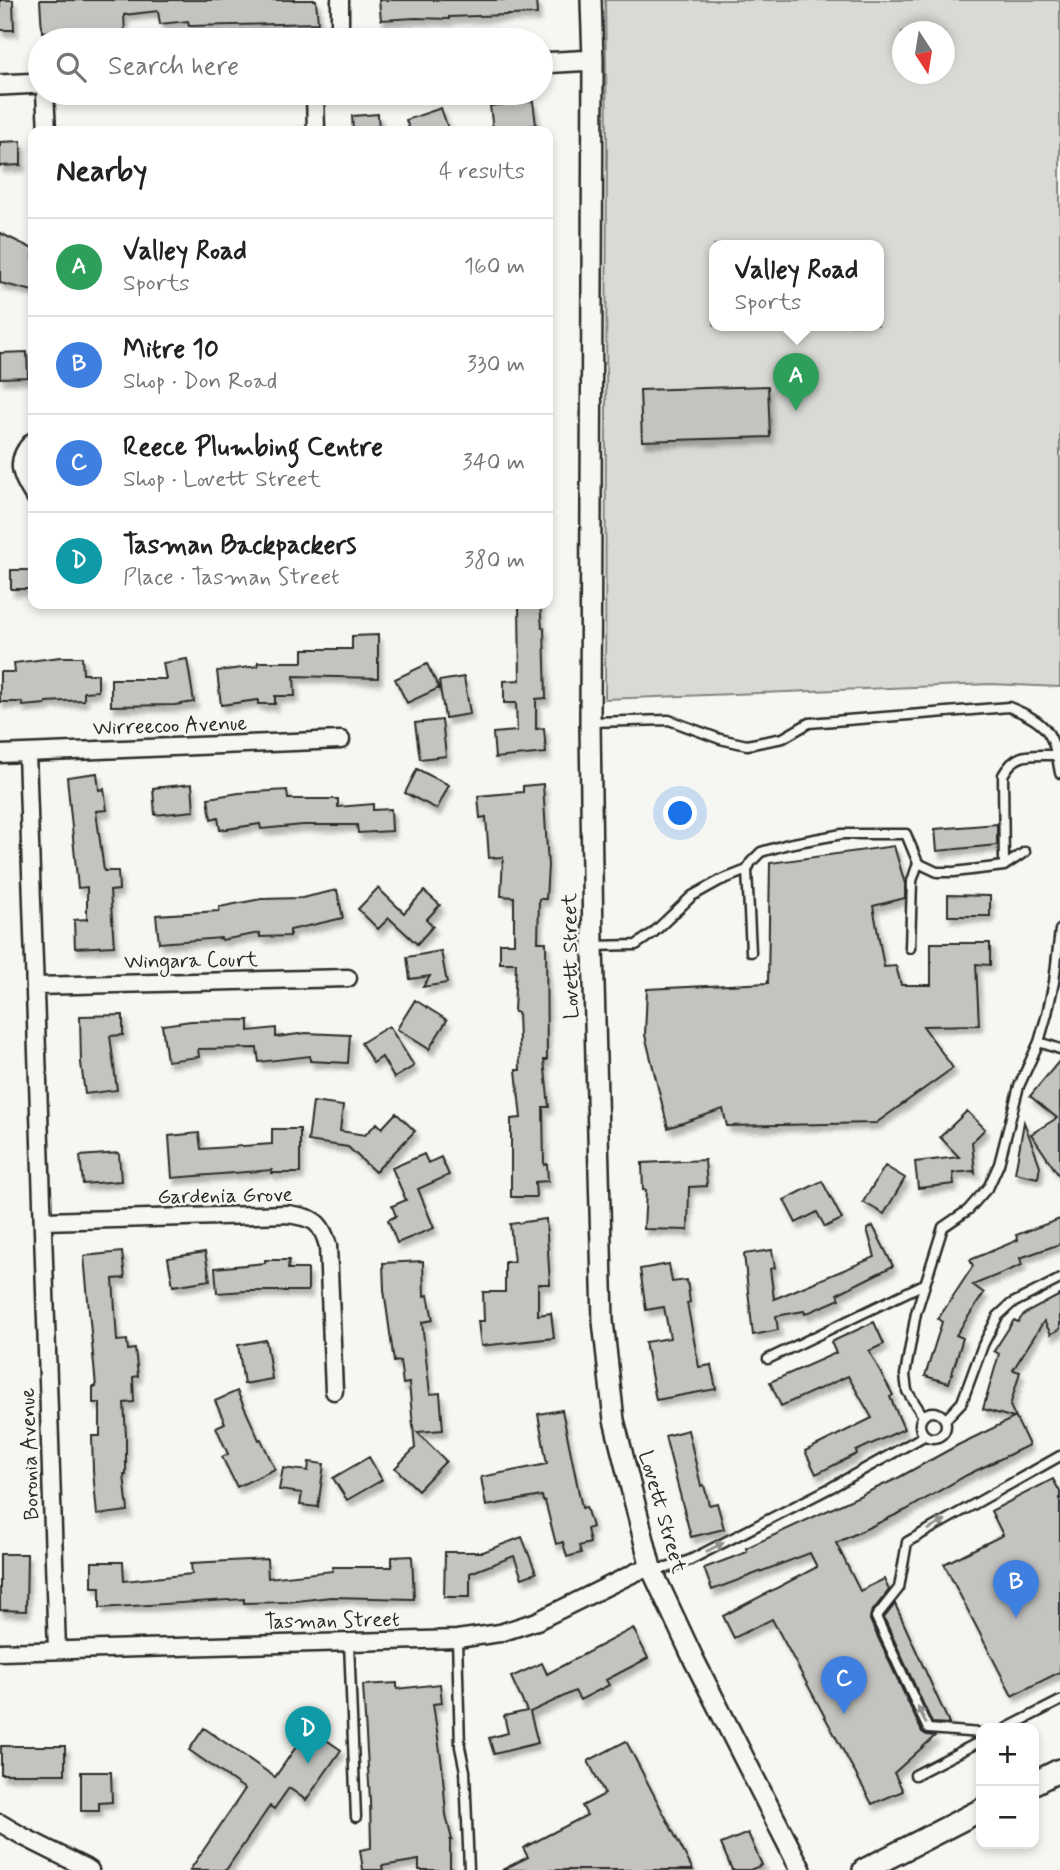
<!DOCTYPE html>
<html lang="en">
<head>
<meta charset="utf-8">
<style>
	body { margin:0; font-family:Mynerve,sans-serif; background:#f2f2f2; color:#222 }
	.controls { position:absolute; right:21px; bottom:21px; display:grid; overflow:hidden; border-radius:14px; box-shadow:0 4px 10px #0003 }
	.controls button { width:63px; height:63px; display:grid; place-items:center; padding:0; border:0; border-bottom:2px solid #e0e0e0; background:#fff; color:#222; font:35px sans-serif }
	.compass { position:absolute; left:892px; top:21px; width:63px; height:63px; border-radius:50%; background:#fff; box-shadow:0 4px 10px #0003; rotate:168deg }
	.you { position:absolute; left:681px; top:814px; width:24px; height:24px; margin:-18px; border:5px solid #fff; border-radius:50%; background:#1a73e8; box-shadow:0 0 0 10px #1a73e833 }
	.badge { display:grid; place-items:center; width:46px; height:46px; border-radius:50%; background:#c8321e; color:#fff; font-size:23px; font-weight:700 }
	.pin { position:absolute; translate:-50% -58px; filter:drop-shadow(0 2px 4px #0008) }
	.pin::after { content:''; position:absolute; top:37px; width:24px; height:21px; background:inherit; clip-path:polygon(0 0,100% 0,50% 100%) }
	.popup { position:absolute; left:709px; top:240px; width:175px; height:91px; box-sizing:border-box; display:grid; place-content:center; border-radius:14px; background:#fff; filter:drop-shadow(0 2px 5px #0005); font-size:23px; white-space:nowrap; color:#767676 }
	.popup b { font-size:26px; color:#222 }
	.popup::after { content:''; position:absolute; left:50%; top:100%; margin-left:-14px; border:14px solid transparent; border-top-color:#fff }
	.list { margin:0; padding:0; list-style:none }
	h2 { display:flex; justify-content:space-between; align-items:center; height:91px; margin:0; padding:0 28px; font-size:30px }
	h2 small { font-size:23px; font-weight:400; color:#767676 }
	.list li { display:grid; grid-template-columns:46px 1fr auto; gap:21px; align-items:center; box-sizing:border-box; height:98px; padding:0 28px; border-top:2px solid #e0e0e0 }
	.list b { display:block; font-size:26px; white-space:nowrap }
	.list p { margin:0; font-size:23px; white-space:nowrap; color:#767676 }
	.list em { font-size:23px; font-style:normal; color:#767676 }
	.icon { flex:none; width:38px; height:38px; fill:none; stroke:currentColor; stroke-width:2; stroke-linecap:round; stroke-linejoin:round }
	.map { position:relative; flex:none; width:1060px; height:1870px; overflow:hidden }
	.search { position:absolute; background:#fff; box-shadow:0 4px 10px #0003; left:28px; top:28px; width:525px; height:77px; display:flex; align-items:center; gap:18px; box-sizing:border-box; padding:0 24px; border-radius:38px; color:#767676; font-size:26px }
	.panel { position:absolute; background:#fff; box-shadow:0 4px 10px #0003; left:28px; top:126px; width:525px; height:483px; border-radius:14px }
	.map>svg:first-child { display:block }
	.green { fill:#d9d9d5; stroke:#828280; stroke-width:2; fill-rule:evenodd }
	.building { fill:#c3c3c0; stroke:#2b2b2b; stroke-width:2; filter:url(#shadow) }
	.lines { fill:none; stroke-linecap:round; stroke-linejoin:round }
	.service-casing { stroke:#2b2b2b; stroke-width:13 }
	.minor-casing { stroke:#2b2b2b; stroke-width:21 }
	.tertiary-casing { stroke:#2b2b2b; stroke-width:24 }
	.secondary-casing { stroke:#2b2b2b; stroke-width:26 }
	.service { stroke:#f6f6f2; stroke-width:8 }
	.minor { stroke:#f6f6f2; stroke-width:16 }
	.tertiary { stroke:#f6f6f2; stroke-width:19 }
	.secondary { stroke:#f6f6f2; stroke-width:21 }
	.oneway { fill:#90908e }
	.labels { text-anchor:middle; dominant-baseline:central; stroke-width:5; stroke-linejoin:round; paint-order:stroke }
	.street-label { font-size:21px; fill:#2b2b2b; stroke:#f6f6f2 }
</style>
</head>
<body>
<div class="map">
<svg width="1060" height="1870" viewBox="0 0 1060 1870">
	<defs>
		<filter id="shadow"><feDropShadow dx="3.5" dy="6" stdDeviation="2" flood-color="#0004"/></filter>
	</defs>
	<rect width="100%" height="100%" fill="#f6f6f2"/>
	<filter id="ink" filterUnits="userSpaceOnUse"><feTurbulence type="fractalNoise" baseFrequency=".0143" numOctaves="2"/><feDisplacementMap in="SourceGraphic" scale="14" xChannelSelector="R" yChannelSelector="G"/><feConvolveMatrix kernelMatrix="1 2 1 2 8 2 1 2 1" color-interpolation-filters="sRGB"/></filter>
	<g filter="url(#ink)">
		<path class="green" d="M605 0H1060V687L991 684 605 699 607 138ZM902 32H944V74H902ZM714 245H878V325H714Z"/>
		<path class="building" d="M0 0H13L14 30H0Z
			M40 0H316L318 23 189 26 188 21 160 24 158 11 124 15 125 33 88 36 87 29 42 32Z
			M379 0H536L537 14 449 17V19L416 18 381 20Z
			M533 101 536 125 493 130 490 106Z
			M441 108 449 131H410L406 120Z
			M378 114 379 131H353L352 116Z
			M21 141V165L0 166V142Z
			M0 233 33 249V291L0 283Z
			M27 352 28 377 0 378V353Z
			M768 386 770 437 642 441 640 390Z
			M11 570H33V589H11Z
			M519 604H540L542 628H544L546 698 536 699V729L544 728 546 753 495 758 493 733 517 731 516 703H504V681L520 680Z
			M378 635V678L294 676 295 696H275V704H258V700L221 705 217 671 258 666V662H303V649H352V636Z
			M60 657H82L83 674H98V691L84 692V700L46 702V704L23 706 22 702H0V672H15L14 663Z
			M187 659 194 702 175 705 111 706V679H166L163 663Z
			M427 664 439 688 407 703 395 679Z
			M464 677 470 714 445 718 439 681Z
			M442 720 446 756 420 759 415 723Z
			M417 769 449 785 437 809 405 793Z
			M97 773 99 790 104 789 107 810 96 811 104 871H118L119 890 110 891 114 946 75 948 74 920 87 919V887L78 888 67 777Z
			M192 784 194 811 155 815 153 788Z
			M543 784 548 866 546 899H539L538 942H546L547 1060H544L549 1107H543L544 1165 547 1164 548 1181 535 1182 536 1197H511V1119L521 1118 516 1070H520L518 1012H514L516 963H500V943H514V897L501 896 503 857 489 858 486 817 480 818 478 796 523 792V786Z
			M287 790 288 799H338V807L373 804V810L391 809 392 831 358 833 357 825H303L261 829 260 824 220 830 218 817 211 819 208 798 239 793Z
			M997 824V845L937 851 935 829Z
			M894 846 905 884V898L873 906 884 967 896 966 901 985H931V943H990V965L976 964 979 1025 923 1026 953 1068 876 1123 727 1126 723 1109 668 1128 645 1035 647 989 768 983 770 863Z
			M378 888 404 913 424 891 440 905 426 920 433 926 417 944 389 918 378 929 358 909Z
			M337 890 343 918 290 930V936L260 937V933L222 940 221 938 159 943 156 915 219 911V907L261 899 302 898Z
			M948 895 990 896V916H948Z
			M441 951 447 983 423 987 430 976 410 979 407 957Z
			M415 1000 447 1020 429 1049 397 1029Z
			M123 1015V1035L110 1036 117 1090 85 1094 81 1063 80 1016Z
			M249 1020V1031L276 1028V1037L306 1033 350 1035 348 1063 310 1061V1056L259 1062 257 1048 198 1049 199 1057 167 1061 162 1025 191 1021Z
			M389 1026 414 1066 394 1078 382 1057 373 1063 361 1043Z
			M1060 1060V1177L1031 1134 1057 1118 1030 1096Z
			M313 1102 343 1106 340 1131 365 1135 377 1123 382 1128 396 1113 415 1131 375 1172 348 1147 308 1141Z
			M967 1111 985 1129 972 1142 975 1173 973 1171 953 1173 954 1184 918 1188 915 1162 959 1157 940 1137Z
			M1024 1122 1040 1166 1038 1178 1015 1173Z
			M272 1129H300V1173H272V1170L172 1178 169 1136 199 1133 201 1149 272 1144Z
			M119 1153 121 1181 83 1184 80 1156Z
			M424 1154 428 1163 441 1157 449 1175 418 1189 434 1228 397 1243 388 1220 396 1216 392 1206 406 1200 392 1168Z
			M705 1160 707 1186 689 1187 688 1230 644 1229 646 1190H643L642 1163Z
			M885 1166 905 1178 884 1214 863 1202Z
			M822 1181 842 1219 825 1227 817 1212 796 1223 784 1200Z
			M546 1219 550 1284H538V1315L551 1313 554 1338 481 1346 478 1321H484L483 1292H505V1262H514L510 1224Z
			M1060 1219V1244L1020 1258 1022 1265 973 1285 984 1293 956 1335 963 1338 949 1383 925 1376 942 1322 938 1319 973 1266 970 1260 1018 1240 1016 1235Z
			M873 1226 893 1266 837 1294 840 1299 805 1314 804 1311 776 1316 778 1330 753 1335 744 1254 772 1250 775 1268 770 1269 774 1299 875 1257 867 1229Z
			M122 1252 125 1278 113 1279 117 1341 127 1340 128 1350 135 1349 138 1376 133 1377 134 1402 124 1403 126 1436V1475H124L128 1511 97 1515 93 1471 92 1436H100V1403H93V1387H96L84 1256Z
			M205 1252 210 1280 173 1286 168 1258Z
			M265 1260H289L288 1269H308V1291H246L217 1293 215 1268 265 1263Z
			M423 1261 424 1296 428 1295 433 1320 422 1322 430 1394 440 1393 443 1430 417 1432 446 1461 418 1490 395 1468 415 1448 409 1383 403 1384 400 1361 394 1362 384 1290 383 1263Z
			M669 1264 672 1282 687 1280 690 1302 687 1303 699 1367 711 1365 716 1389 656 1400 645 1342 670 1338 664 1307 646 1310 640 1269Z
			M1060 1295V1329L1051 1334 1044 1321 1013 1370 1020 1372 1010 1406 1029 1445 967 1475 906 1510 836 1543 860 1591 884 1579 889 1590 871 1613 870 1620 922 1732 927 1735 935 1736 894 1773 903 1791 872 1804 772 1619 734 1638 723 1616 817 1567 810 1553 712 1590 704 1568 747 1552 746 1548 896 1479 958 1445 1014 1418 983 1409 999 1354 994 1351 1014 1320 1018 1322 1024 1314Z
			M874 1322 884 1344 869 1351 893 1395 890 1397 904 1429 856 1451 857 1454 816 1474 805 1451 872 1418 848 1376 781 1406 770 1382 836 1353 831 1342Z
			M266 1340 272 1379 244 1384 238 1345Z
			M237 1391 259 1440 261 1439 275 1469 237 1487 222 1457 228 1454 216 1427 225 1423 215 1401Z
			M562 1410 582 1508 586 1507 592 1527 587 1529 590 1543 579 1546 581 1553 567 1557 563 1542 556 1544 545 1501H543L542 1496 486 1506 481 1477 547 1464 538 1414Z
			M688 1430 701 1486 704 1485 709 1505 717 1503 724 1529 691 1537 665 1436Z
			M369 1457 382 1480 347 1500 333 1478Z
			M309 1462 324 1464 318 1507 300 1505 302 1493 279 1490 283 1468 308 1471Z
			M1053 1479 1060 1492V1672L1012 1696 944 1564 1003 1535 991 1511Z
			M522 1537 536 1573 522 1578 514 1556 470 1573V1597H444L445 1552H483Z
			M0 1554H27L26 1611 0 1610Z
			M412 1556 414 1599 331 1597 288 1602 244 1603V1599L100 1608V1587H92V1562H123L124 1581 192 1574 191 1563 267 1559 268 1578 333 1571 332 1567H392V1557Z
			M895 1604 949 1723V1724L932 1723 884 1618Z
			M633 1628 648 1658 606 1680 609 1685 580 1700 575 1691 530 1712 538 1743 494 1754 489 1738 508 1733 504 1716 527 1711 511 1677 542 1663 547 1674Z
			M397 1683V1689L440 1684 442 1703 433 1704 442 1765 446 1815 452 1840H450V1870H419V1860L382 1866 383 1870H363L360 1850 371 1848 370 1800 363 1685Z
			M204 1728 275 1777 303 1737 313 1744 319 1735 341 1750 306 1800 289 1788 274 1809 270 1806 226 1870H190L245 1789 189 1750Z
			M626 1741 693 1870H502L528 1857 523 1848 587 1815 582 1806 605 1794 588 1761Z
			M1 1746H65V1774H1Z
			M81 1772H111L112 1802 99 1803V1811H81Z
			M748 1833 762 1865 750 1870H732L721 1844Z"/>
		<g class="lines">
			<defs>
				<path id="service" d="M590 722 669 720 720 739 747 745 783 738 809 723 1009 707C1048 723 1053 732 1060 773
					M1004 866 1003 775C1017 750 1031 756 1057 755
					M747 870 751 952
					M593 946 636 945 653 933 692 896 719 881 747 870 751 862 761 852 788 844 842 834H906L918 863 937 872H954L1004 866 1025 852
					M910 948 912 881 918 863
					M1039 1042 1060 1049
					M768 1359 924 1284
					M920 1425a13 13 0 1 1 26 0a13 13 0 1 1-26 0Z
					M923 1416 907 1391 905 1375 916 1313 943 1227 968 1210 989 1186 999 1164 1019 1086 1039 1042 1047 1014 1054 982 1060 930
					M945 1420 962 1402 983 1345 998 1316 1011 1304 1060 1279
					M654 1568H667L690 1560 832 1487 924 1436
					M457 1639 460 1747 465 1771 469 1870
					M349 1642 356 1817
					M1007 1728 1060 1701
					M981 1733 928 1729 876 1617 899 1588 907 1542 1060 1456
					M915 1775 981 1741"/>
				<path id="minor" d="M340 40V0
					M45 93 47 131
					M315 93 316 131
					M33 441C14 460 20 475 33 495
					M27 753 57 1650
					M0 754 341 740
					M36 986 348 978
					M44 1221 288 1214C313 1218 321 1220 328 1246L334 1391
					M0 1652 457 1639 500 1633 537 1621 636 1572 651 1568
					M0 1823 24 1837 90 1870"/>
				<path id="tertiary" d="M591 0 593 60 590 722 593 946 603 1321 614 1420 651 1568 694 1660 801 1870
					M541 63 593 60
					M0 85 40 83"/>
				<path id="secondary" d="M1034 1783 1060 1770
					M864 1870 981 1810"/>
			</defs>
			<use href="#service" class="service-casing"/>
			<use href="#minor" class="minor-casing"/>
			<use href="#tertiary" class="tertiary-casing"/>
			<use href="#secondary" class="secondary-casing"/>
			<use href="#service" class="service"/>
			<use href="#minor" class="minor"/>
			<use href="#tertiary" class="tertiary"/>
			<use href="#secondary" class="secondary"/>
		</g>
		<defs><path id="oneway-solid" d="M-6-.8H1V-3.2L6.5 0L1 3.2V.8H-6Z" transform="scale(1.75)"/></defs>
		<g class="oneway">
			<use href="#oneway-solid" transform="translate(937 1525) rotate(-29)"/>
			<use href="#oneway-solid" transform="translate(715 1547) rotate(-27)"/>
			<use href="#oneway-solid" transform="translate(922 1715) rotate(-115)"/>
		</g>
	</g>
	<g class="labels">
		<g class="street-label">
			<text transform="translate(170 726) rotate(-2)">Wirreecoo Avenue</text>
			<text transform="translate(571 956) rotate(-91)">Lovett Street</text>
			<text transform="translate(191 961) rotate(-1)">Wingara Court</text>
			<text transform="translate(225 1196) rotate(-1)">Gardenia Grove</text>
			<text transform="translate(30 1454) rotate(-92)">Boronia Avenue</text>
			<text transform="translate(662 1512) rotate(74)">Lovett Street</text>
			<text transform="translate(332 1621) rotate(-1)">Tasman Street</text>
		</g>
	</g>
</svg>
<div class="controls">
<button>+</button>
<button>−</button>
</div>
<svg class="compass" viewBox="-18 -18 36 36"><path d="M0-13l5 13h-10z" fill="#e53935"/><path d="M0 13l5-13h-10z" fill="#767676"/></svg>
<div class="you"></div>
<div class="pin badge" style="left:796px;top:411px;background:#2e9e5b">A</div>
<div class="popup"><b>Valley Road</b>Sports</div>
<div class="pin badge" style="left:1016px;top:1618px;background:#3f7fe0">B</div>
<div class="pin badge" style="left:844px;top:1714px;background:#3f7fe0">C</div>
<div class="pin badge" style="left:308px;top:1764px;background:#0f9aa8">D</div>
<div class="search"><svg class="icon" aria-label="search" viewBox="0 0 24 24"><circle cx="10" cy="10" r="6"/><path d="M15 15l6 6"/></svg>Search here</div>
<section class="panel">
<h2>Nearby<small>4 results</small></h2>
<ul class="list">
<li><span class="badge" style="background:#2e9e5b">A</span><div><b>Valley Road</b><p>Sports</p></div><em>160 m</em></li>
<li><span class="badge" style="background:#3f7fe0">B</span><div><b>Mitre 10</b><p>Shop · Don Road</p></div><em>330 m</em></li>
<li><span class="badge" style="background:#3f7fe0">C</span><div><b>Reece Plumbing Centre</b><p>Shop · Lovett Street</p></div><em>340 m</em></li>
<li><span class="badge" style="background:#0f9aa8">D</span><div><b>Tasman Backpackers</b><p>Place · Tasman Street</p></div><em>380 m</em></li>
</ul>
</section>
</div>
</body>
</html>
